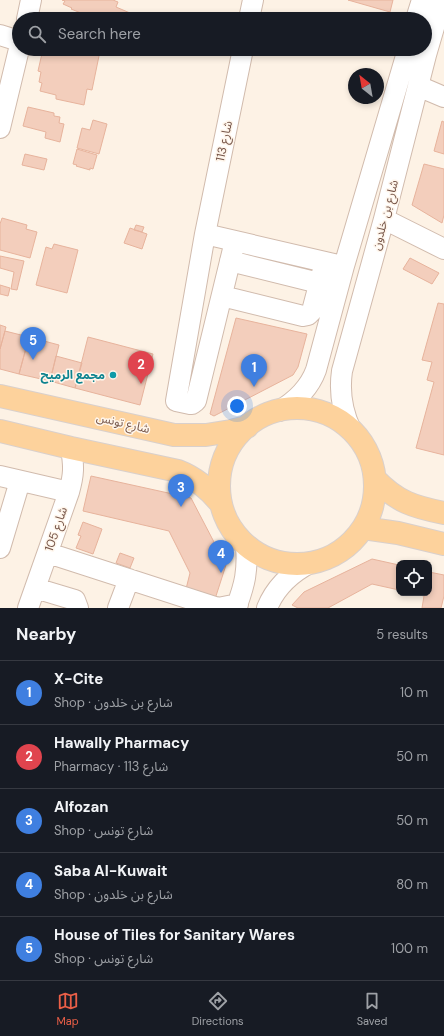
<!DOCTYPE html>
<html lang="en">
<head>
<meta charset="utf-8">
<style>
	body { margin:0; font-family:"DM Sans","Noto Sans Arabic",sans-serif; background:#242831; color:#f1f3f6 }
	.controls { position:absolute; right:12px; bottom:12px; display:grid; overflow:hidden; border-radius:8px; box-shadow:0 2px 6px #0003 }
	.controls button { width:36px; height:36px; display:grid; place-items:center; padding:0; border:0; border-bottom:1px solid #363941; background:#171b24; color:#f1f3f6; font:20px sans-serif }
	.compass { position:absolute; left:348px; top:68px; width:36px; height:36px; border-radius:50%; background:#171b24; box-shadow:0 2px 6px #0003; rotate:329deg }
	.you { position:absolute; left:237px; top:406px; width:14px; height:14px; margin:-10px; border:3px solid #fff; border-radius:50%; background:#1a73e8; box-shadow:0 0 0 6px #1a73e833 }
	.badge { display:grid; place-items:center; width:26px; height:26px; border-radius:50%; background:#eb5f47; color:#fff; font-size:13px; font-weight:700 }
	.pin { position:absolute; translate:-50% -33px; filter:drop-shadow(0 1px 2px #0008) }
	.pin::after { content:''; position:absolute; top:21px; width:14px; height:12px; background:inherit; clip-path:polygon(0 0,100% 0,50% 100%) }
	.list { margin:0; padding:0; list-style:none }
	h2 { display:flex; justify-content:space-between; align-items:center; height:52px; margin:0; padding:0 16px; font-size:17px }
	h2 small { font-size:13px; font-weight:400; color:#9ea1a6 }
	.list li { display:grid; grid-template-columns:26px 1fr auto; gap:12px; align-items:center; box-sizing:border-box; height:64px; padding:0 16px; border-top:1px solid #363941 }
	.list b { display:block; font-size:15px; white-space:nowrap }
	.list p { margin:0; font-size:13px; white-space:nowrap; color:#9ea1a6 }
	.list em { font-size:13px; font-style:normal; color:#9ea1a6 }
	.icon { flex:none; width:22px; height:22px; fill:none; stroke:currentColor; stroke-width:2; stroke-linecap:round; stroke-linejoin:round }
	.map { position:relative; flex:none; width:444px; height:608px; overflow:hidden }
	.search { position:absolute; background:#171b24; box-shadow:0 2px 6px #0003; left:12px; right:12px; top:12px; height:44px; display:flex; align-items:center; gap:10px; box-sizing:border-box; padding:0 14px; border-radius:22px; color:#9ea1a6; font-size:15px }
	.sheet { height:372px; background:#171b24 }
	nav { display:flex; justify-content:space-around; align-items:center; box-sizing:border-box; height:56px; border-top:1px solid #363941; background:#171b24; font-size:11px; color:#9ea1a6 }
	nav a { display:grid; justify-items:center; gap:2px }
	nav .on { color:#eb5f47 }
	.map>svg:first-child { display:block }
	.building { fill:#f3cebc; stroke:#e7b39c }
	.lines { fill:none; stroke-linecap:round; stroke-linejoin:round }
	.minor-casing { stroke:#d1bbad; stroke-width:22 }
	.major-casing { stroke:#d9d0cc; stroke-width:24 }
	.minor { stroke:#fff; stroke-width:20 }
	.major { stroke:#fdd29c; stroke-width:22 }
	.culture-dot { fill:#0f9aa8; stroke:#fff6ec; stroke-width:1.5 }
	.labels { text-anchor:middle; dominant-baseline:central; stroke-width:3; stroke-linejoin:round; paint-order:stroke }
	.street-label { font-size:12px; fill:#775649; stroke:#fff6ec }
	.culture-label { font-size:12px; font-weight:bold; fill:#0d838f; stroke:#fff6ec; text-anchor:end }
</style>
</head>
<body>
<div class="map">
<svg width="444" height="608" viewBox="0 0 444 608">
	<rect width="100%" height="100%" fill="#fdf2e5"/>
	<path class="building" d="M62 0H113L118 2 116 7 130 13 128 19H96L71 9 72 8 63 4 65 1Z
		M348 0H393L390 12Z
		M43 49H96L95 50 100 51 92 90 87 89 84 105 56 99V95L40 91 42 83 39 82 41 72 38 71Z
		M28 107 54 113V116L60 117 59 123 64 124 60 142 45 138 46 132 23 126Z
		M93 120 107 124 99 154 77 148 82 128 90 130Z
		M442 121 444 122V154L434 151Z
		M77 149 97 155 93 169 90 168V170L76 166 77 165 73 164Z
		M25 154 47 159 44 170 22 165Z
		M424 164 444 169V215L442 223 412 205Z
		M2 218 27 225 26 229 37 232 30 258 0 250V224Z
		M136 225 144 227 142 232 134 230Z
		M130 228 147 234 142 249 124 243Z
		M54 244 78 250 67 293 36 285 46 247 52 249Z
		M0 256 24 261 17 290 11 289 14 272 0 268Z
		M410 258 439 273 432 284 403 269Z
		M0 285 10 288 8 296 0 294Z
		M438 303 444 304V455L416 448 434 382 427 380 432 362 422 360Z
		M236 318 307 334 298 367 293 375 214 416 210 414Z
		M0 325 6 327 0 349Z
		M5 331 29 337 19 374 0 369V349Z
		M29 337 59 345 50 381 19 374Z
		M88 337 153 354 140 405 75 388Z
		M56 356 82 363 75 388 50 381Z
		M91 476 191 498 226 565 215 599 186 589 190 573 169 531 83 511Z
		M83 522 102 529 93 554 76 548 81 536 78 535Z
		M120 553 134 558 130 568 116 563Z
		M372 559 399 565V590L372 584 328 608H298L292 605 304 592Z
		M429 572 444 575V596L441 608H422L424 596 410 593H429Z"/>
	<g class="lines">
		<defs>
			<path id="minor" d="M27 19 31 0
				M249 19 253 0
				M416 19 422 0
				M0 35 19 41
				M418 86 444 97
				M0 128 19 49
				M384 219 444 249
				M205 234 338 265
				M235 241 196 401 192 404H190L176 401 205 234 243 49
				M230 261 319 283
				M222 296 303 316 308 315 312 311 325 262
				M279 411C296 401 309 389 316 370L344 266 408 49
				M351 430C342 411 339 392 342 371L384 219 426 55 442 0
				M0 476 69 492
				M0 548 20 481
				M48 553 218 608 238 604
				M35 588 75 600 78 608
				M28 608 69 492C74 474 74 467 71 448
				M118 608 129 579
				M236 608C245 584 248 571 246 545
				M267 608C275 588 291 573 310 563"/>
			<path id="major" d="M0 396 174 435H206L231 431 247 427
				M219 486a78 78 0 1 1 156 0a78 78 0 1 1-156 0Z
				M0 431 71 448 178 471C196 478 209 489 221 504
				M375 479C397 502 414 507 444 513
				M363 528 398 533 444 544"/>
		</defs>
		<use href="#minor" class="minor-casing"/>
		<use href="#major" class="major-casing"/>
		<use href="#minor" class="minor"/>
		<use href="#major" class="major"/>
	</g>
	<circle class="culture-dot" cx="113" cy="375" r="4"/>
	<g class="labels">
		<g class="street-label">
			<text transform="translate(224 141) rotate(-78)">شارع 113</text>
			<text transform="translate(385 215) rotate(-75)">شارع بن خلدون</text>
			<text transform="translate(123 423) rotate(13)">شارع تونس</text>
			<text transform="translate(56 529) rotate(-71)">شارع 105</text>
		</g>
		<g class="culture-label">
			<text x="105" y="375">مجمع الرميح</text>
		</g>
	</g>
</svg>
<div class="controls">
<button><svg class="icon" aria-label="locate" viewBox="0 0 24 24"><circle cx="12" cy="12" r="6"/><path d="M12 2v4M12 18v4M2 12h4M18 12h4"/></svg></button>
</div>
<svg class="compass" viewBox="-18 -18 36 36"><path d="M0-13l5 13h-10z" fill="#e53935"/><path d="M0 13l5-13h-10z" fill="#9ea1a6"/></svg>
<div class="you"></div>
<div class="pin badge" style="left:254px;top:387px;background:#3f7fe0">1</div>
<div class="pin badge" style="left:141px;top:384px;background:#e0444e">2</div>
<div class="pin badge" style="left:181px;top:507px;background:#3f7fe0">3</div>
<div class="pin badge" style="left:221px;top:573px;background:#3f7fe0">4</div>
<div class="pin badge" style="left:33px;top:360px;background:#3f7fe0">5</div>
<div class="search"><svg class="icon" aria-label="search" viewBox="0 0 24 24"><circle cx="10" cy="10" r="6"/><path d="M15 15l6 6"/></svg>Search here</div>
</div>
<section class="sheet">
<h2>Nearby<small>5 results</small></h2>
<ul class="list">
<li><span class="badge" style="background:#3f7fe0">1</span><div><b>X-Cite</b><p>Shop · شارع بن خلدون</p></div><em>10 m</em></li>
<li><span class="badge" style="background:#e0444e">2</span><div><b>Hawally Pharmacy</b><p>Pharmacy · شارع 113</p></div><em>50 m</em></li>
<li><span class="badge" style="background:#3f7fe0">3</span><div><b>Alfozan</b><p>Shop · شارع تونس</p></div><em>50 m</em></li>
<li><span class="badge" style="background:#3f7fe0">4</span><div><b>Saba Al-Kuwait</b><p>Shop · شارع بن خلدون</p></div><em>80 m</em></li>
<li><span class="badge" style="background:#3f7fe0">5</span><div><b>House of Tiles for Sanitary Wares</b><p>Shop · شارع تونس</p></div><em>100 m</em></li>
</ul>
</section>
<nav>
<a class="on"><svg class="icon" aria-label="map" viewBox="0 0 24 24"><path d="M3 6l6-2 6 2 6-2v14l-6 2-6-2-6 2zM9 4v14M15 6v14"/></svg>Map</a>
<a><svg class="icon" aria-label="directions" viewBox="0 0 24 24"><path d="M12 3l9 9-9 9-9-9zM9 14v-3h6M13 9l2 2-2 2"/></svg>Directions</a>
<a><svg class="icon" aria-label="saved" viewBox="0 0 24 24"><path d="M7 4h10v16l-5-4-5 4z"/></svg>Saved</a>
</nav>
</body>
</html>
